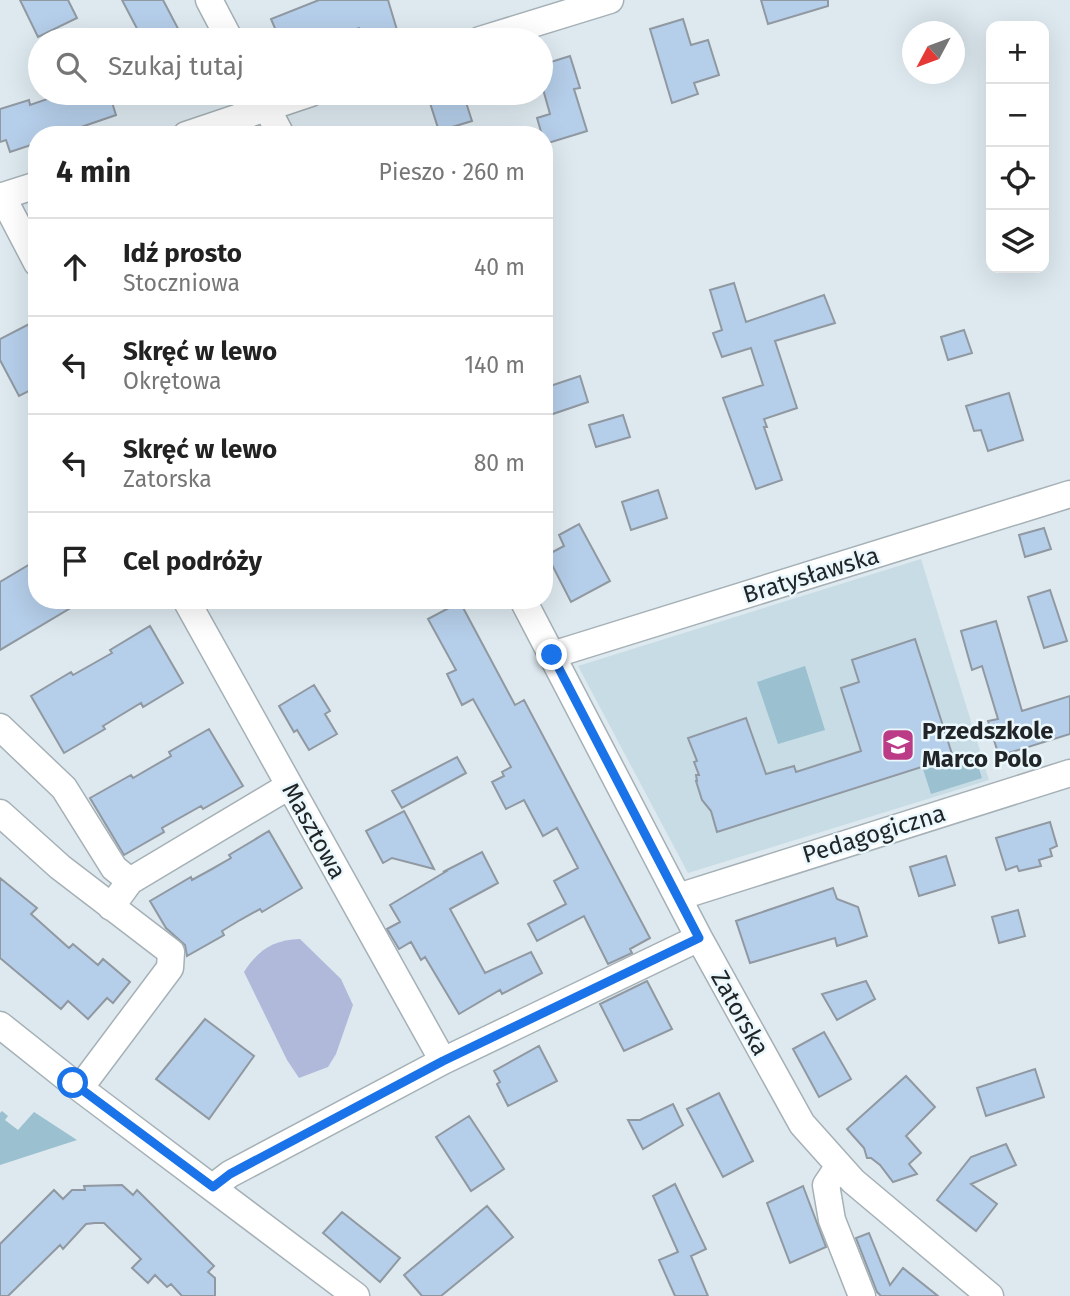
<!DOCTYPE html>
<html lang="pl">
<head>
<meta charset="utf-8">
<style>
	body { margin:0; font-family:"Fira Sans",sans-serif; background:#f2f2f2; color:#222 }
	.controls { position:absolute; right:21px; top:21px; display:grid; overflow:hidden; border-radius:14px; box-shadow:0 7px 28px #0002 }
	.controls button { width:63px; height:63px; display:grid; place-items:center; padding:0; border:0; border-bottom:2px solid #e0e0e0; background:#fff; color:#222; font:35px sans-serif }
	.compass { position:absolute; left:902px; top:21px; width:63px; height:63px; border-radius:50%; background:#fff; box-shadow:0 7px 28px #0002; rotate:229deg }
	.stop { position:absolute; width:21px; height:21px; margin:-16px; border:5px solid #1a73e8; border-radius:50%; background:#fff }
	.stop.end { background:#1a73e8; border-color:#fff; box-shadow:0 2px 7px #0008 }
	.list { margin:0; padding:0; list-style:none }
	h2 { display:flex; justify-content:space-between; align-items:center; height:91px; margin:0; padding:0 28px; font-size:30px }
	h2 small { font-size:23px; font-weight:400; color:#767676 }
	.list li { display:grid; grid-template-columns:46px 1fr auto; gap:21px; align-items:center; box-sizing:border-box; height:98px; padding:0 28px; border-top:2px solid #e0e0e0 }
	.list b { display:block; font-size:26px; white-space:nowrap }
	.list p { margin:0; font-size:23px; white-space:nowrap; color:#767676 }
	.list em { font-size:23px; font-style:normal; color:#767676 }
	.icon { flex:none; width:38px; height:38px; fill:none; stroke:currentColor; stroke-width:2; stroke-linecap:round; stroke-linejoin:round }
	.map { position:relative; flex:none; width:1070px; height:1296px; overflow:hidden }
	.search { position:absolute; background:#fff; box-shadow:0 7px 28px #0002; left:28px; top:28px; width:525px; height:77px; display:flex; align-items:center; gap:18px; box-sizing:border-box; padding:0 24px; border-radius:38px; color:#767676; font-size:26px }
	.panel { position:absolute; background:#fff; box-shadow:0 7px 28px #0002; left:28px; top:126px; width:525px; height:483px; border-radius:28px }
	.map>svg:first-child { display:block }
	.built { fill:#c8dce5 }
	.green { fill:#9bc0cf }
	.water { fill:#b1b9da }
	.building { fill:#b5cee9; stroke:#9098a1; stroke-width:2 }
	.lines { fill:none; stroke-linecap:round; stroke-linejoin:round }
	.minor-casing { stroke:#a5b1b6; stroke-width:29 }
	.minor { stroke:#fff; stroke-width:26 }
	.route { stroke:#1a73e8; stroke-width:9 }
	.labels { text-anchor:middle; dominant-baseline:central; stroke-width:5; stroke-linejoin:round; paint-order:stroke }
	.street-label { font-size:24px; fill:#212527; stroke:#eaf7fc }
	.poi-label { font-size:24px; font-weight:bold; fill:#212527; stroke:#eaf7fc; text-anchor:start }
</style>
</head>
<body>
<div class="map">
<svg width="1070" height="1296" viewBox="0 0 1070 1296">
	<rect width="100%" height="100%" fill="#dde9ef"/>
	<path class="built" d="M921 559 989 780 688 873 578 666Z"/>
	<path class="green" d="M805 666 825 730 778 744 757 682Z
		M974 753 982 778 931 794 923 769Z
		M2 1111 8 1116 5 1120 18 1130 34 1112 77 1140 0 1165V1113Z"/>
	<path class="water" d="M300 939 341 979 353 1005 336 1054 328 1067 299 1078 287 1060 244 972C258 950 273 940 300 939Z"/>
	<path class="building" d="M20 0H68L77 18 38 37Z
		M122 0H163L184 40H143Z
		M319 0H388L400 40H363L359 28 327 40H280L271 19Z
		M761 0H828V6L768 24Z
		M683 19 691 45 708 40 719 75 694 83 698 94 672 103 650 29Z
		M570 56 580 88 574 89 587 131 545 144 544 135H542L537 118 550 114 541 82V65Z
		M65 93H109L116 115 58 135H37V143L10 152 6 140 0 142V109L29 100 30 105Z
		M450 93H463L472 121 439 131 429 100Z
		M734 283 746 322 824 295 835 323 775 341 797 408 764 419 767 427H764L782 480 756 489 723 398 763 385 751 348 722 357 713 333 722 330 710 290Z
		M37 320V387L19 396 0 360V339Z
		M964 330 972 353 948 360 941 337Z
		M580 376 588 402 544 417V388Z
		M1009 393 1023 440 988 451 981 430 974 431 966 406Z
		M623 415 630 437 596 447 589 425Z
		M658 490 667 518 631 530 622 502Z
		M579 524 610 581 571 602 547 555 564 546 559 535Z
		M1044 528 1051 549 1025 557 1019 535Z
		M37 560V600H84L0 650V582Z
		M1050 590 1067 641 1044 648 1028 597Z
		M460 602 515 705 524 700 650 938 630 949 632 953 608 964 584 916 537 941 528 924 566 904 554 881 578 868 557 828 543 836 524 800 506 809 492 782 504 776 502 772 511 767 473 699 462 705 447 674 456 670 428 619Z
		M996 621 1022 711 1070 696V734L999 756 988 721 998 719 982 666 972 670 961 631Z
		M150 626 183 683 143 707 141 703 121 715 103 726 105 729 64 753 31 696 71 672 73 675 112 653 110 650Z
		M915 639 953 757 717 832 711 811 702 800 696 781H697L696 775H699L694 762 697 761 688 738 746 718 766 774 794 766 796 772 861 751 841 688 859 682 852 660Z
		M314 685 330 711 325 714 337 734 309 750 297 730 294 732 279 706Z
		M209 729 243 786 203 809 201 806 162 828 164 832 124 855 90 798 131 775 133 778 171 756 169 752Z
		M457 757 466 773 402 808 392 791Z
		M404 811 412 826 434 869 392 858 383 863 366 831Z
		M1050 822 1057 846 1050 849 1052 856 1039 860 1041 866 1019 871 1017 866 1006 870 996 838Z
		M269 831 302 888 262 912 260 909 240 920 222 931 224 935 187 956 185 945 166 928 150 901 191 877 192 880 212 869 231 858 229 855Z
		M482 852 498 883 450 909 485 973 531 952 542 973 502 994 500 990 459 1014 425 957 421 960 411 942 399 949 387 929 400 922 390 905 445 872H443Z
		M946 856 955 885 919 896 910 867Z
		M0 878 37 908 31 914 69 948 73 944 98 965 103 959 130 982 113 1003 107 998 88 1019 68 1001 61 1009 0 958Z
		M833 888 837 899 858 907 867 936 837 946 835 938 750 963 736 921Z
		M1018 910 1025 936 999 943 992 917Z
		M647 981 672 1029 624 1051 600 1004Z
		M866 981 875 999 837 1020 822 994Z
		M205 1019 254 1056 209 1119 156 1079Z
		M824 1032 851 1079 819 1097 793 1049Z
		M539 1046 557 1081 508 1106 497 1084 500 1082 494 1071Z
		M1035 1069 1044 1097 986 1116 977 1088Z
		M906 1076 935 1107 906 1136 921 1153 909 1164 917 1174 893 1182 880 1165 871 1158H867L864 1148 847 1129Z
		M719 1093 753 1161 723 1177 687 1109Z
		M673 1104 683 1125 643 1149 628 1120H640Z
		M469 1116 504 1169 471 1191 436 1137Z
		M1006 1144 1016 1165 971 1184 997 1204 976 1231 937 1200 971 1157Z
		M675 1184 706 1249 691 1256 708 1296H675L659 1260 678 1252 653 1196Z
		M122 1185 133 1195 137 1190 214 1266 208 1272 215 1278V1296H182L171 1284 167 1287 155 1275 148 1283 132 1268 141 1259 104 1223H95L86 1224 63 1249 60 1245 8 1296H0V1244L54 1190 63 1199 72 1190H85L84 1186Z
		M803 1186 826 1247 790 1263 767 1203Z
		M487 1206 513 1237 441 1296H422L404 1275Z
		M342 1212 400 1258 380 1282 323 1233Z
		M869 1233 890 1285 903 1268 938 1296H881L877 1292 856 1238Z"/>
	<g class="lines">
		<defs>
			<path id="minor" d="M209 0 230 40
				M480 40 610 0
				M259 93 281 135
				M186 135 311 93
				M2 196 37 263
				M0 197 37 185
				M186 600 443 1061
				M523 600 699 938 802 1124 853 1181 990 1296
				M552 655 1070 494
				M0 727 64 788 114 868 130 881 111 907
				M0 813 60 867 171 952 170 968 80 1088
				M130 881 289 786
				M678 897 1070 773
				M0 1025 73 1083 356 1296
				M838 1167 826 1185 832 1220 862 1296
				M213 1187 230 1174 443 1061 699 938"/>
		</defs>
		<use href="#minor" class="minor-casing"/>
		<use href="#minor" class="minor"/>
	</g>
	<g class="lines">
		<path class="route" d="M73 1083 213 1187 230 1174 443 1061 699 938 552 655"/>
	</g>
	<defs>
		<symbol id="school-square" viewBox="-11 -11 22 22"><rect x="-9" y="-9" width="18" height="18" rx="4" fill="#bb3b87" stroke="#eaf7fc"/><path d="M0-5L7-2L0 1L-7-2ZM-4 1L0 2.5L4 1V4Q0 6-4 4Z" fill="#fff"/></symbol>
	</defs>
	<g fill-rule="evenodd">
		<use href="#school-square" x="879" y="726" width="38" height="38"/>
	</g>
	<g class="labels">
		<g class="street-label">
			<text transform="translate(811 575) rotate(-17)">Bratysławska</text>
			<text transform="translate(314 831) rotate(61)">Masztowa</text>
			<text transform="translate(874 834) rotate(-17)">Pedagogiczna</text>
			<text transform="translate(740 1013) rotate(61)">Zatorska</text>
		</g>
		<g class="poi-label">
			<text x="922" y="731">Przedszkole<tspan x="922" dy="28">Marco Polo</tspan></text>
		</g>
	</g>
</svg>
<div class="controls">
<button>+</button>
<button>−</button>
<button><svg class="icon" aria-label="locate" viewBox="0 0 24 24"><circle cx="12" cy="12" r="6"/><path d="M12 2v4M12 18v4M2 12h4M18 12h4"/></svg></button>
<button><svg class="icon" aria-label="layers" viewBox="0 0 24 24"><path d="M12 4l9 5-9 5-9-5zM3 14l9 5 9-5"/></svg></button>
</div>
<svg class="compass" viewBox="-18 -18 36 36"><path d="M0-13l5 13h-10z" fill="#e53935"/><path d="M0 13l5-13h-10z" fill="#767676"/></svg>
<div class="stop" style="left:73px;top:1083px"></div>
<div class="stop end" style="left:552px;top:655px"></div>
<div class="search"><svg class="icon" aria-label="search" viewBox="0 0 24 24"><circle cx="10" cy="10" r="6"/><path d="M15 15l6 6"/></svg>Szukaj tutaj</div>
<section class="panel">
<h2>4 min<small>Pieszo · 260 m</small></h2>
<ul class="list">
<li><svg class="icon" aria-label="ahead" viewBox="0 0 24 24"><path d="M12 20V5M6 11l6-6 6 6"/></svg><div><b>Idź prosto</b><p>Stoczniowa</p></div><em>40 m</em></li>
<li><svg class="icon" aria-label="left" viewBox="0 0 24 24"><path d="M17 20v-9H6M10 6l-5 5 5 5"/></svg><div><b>Skręć w lewo</b><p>Okrętowa</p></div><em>140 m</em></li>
<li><svg class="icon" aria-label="left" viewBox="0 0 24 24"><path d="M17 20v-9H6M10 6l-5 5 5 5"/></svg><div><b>Skręć w lewo</b><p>Zatorska</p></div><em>80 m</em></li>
<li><svg class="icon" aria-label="arrive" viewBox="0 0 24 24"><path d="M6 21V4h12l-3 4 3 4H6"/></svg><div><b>Cel podróży</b></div></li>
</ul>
</section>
</div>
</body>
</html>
